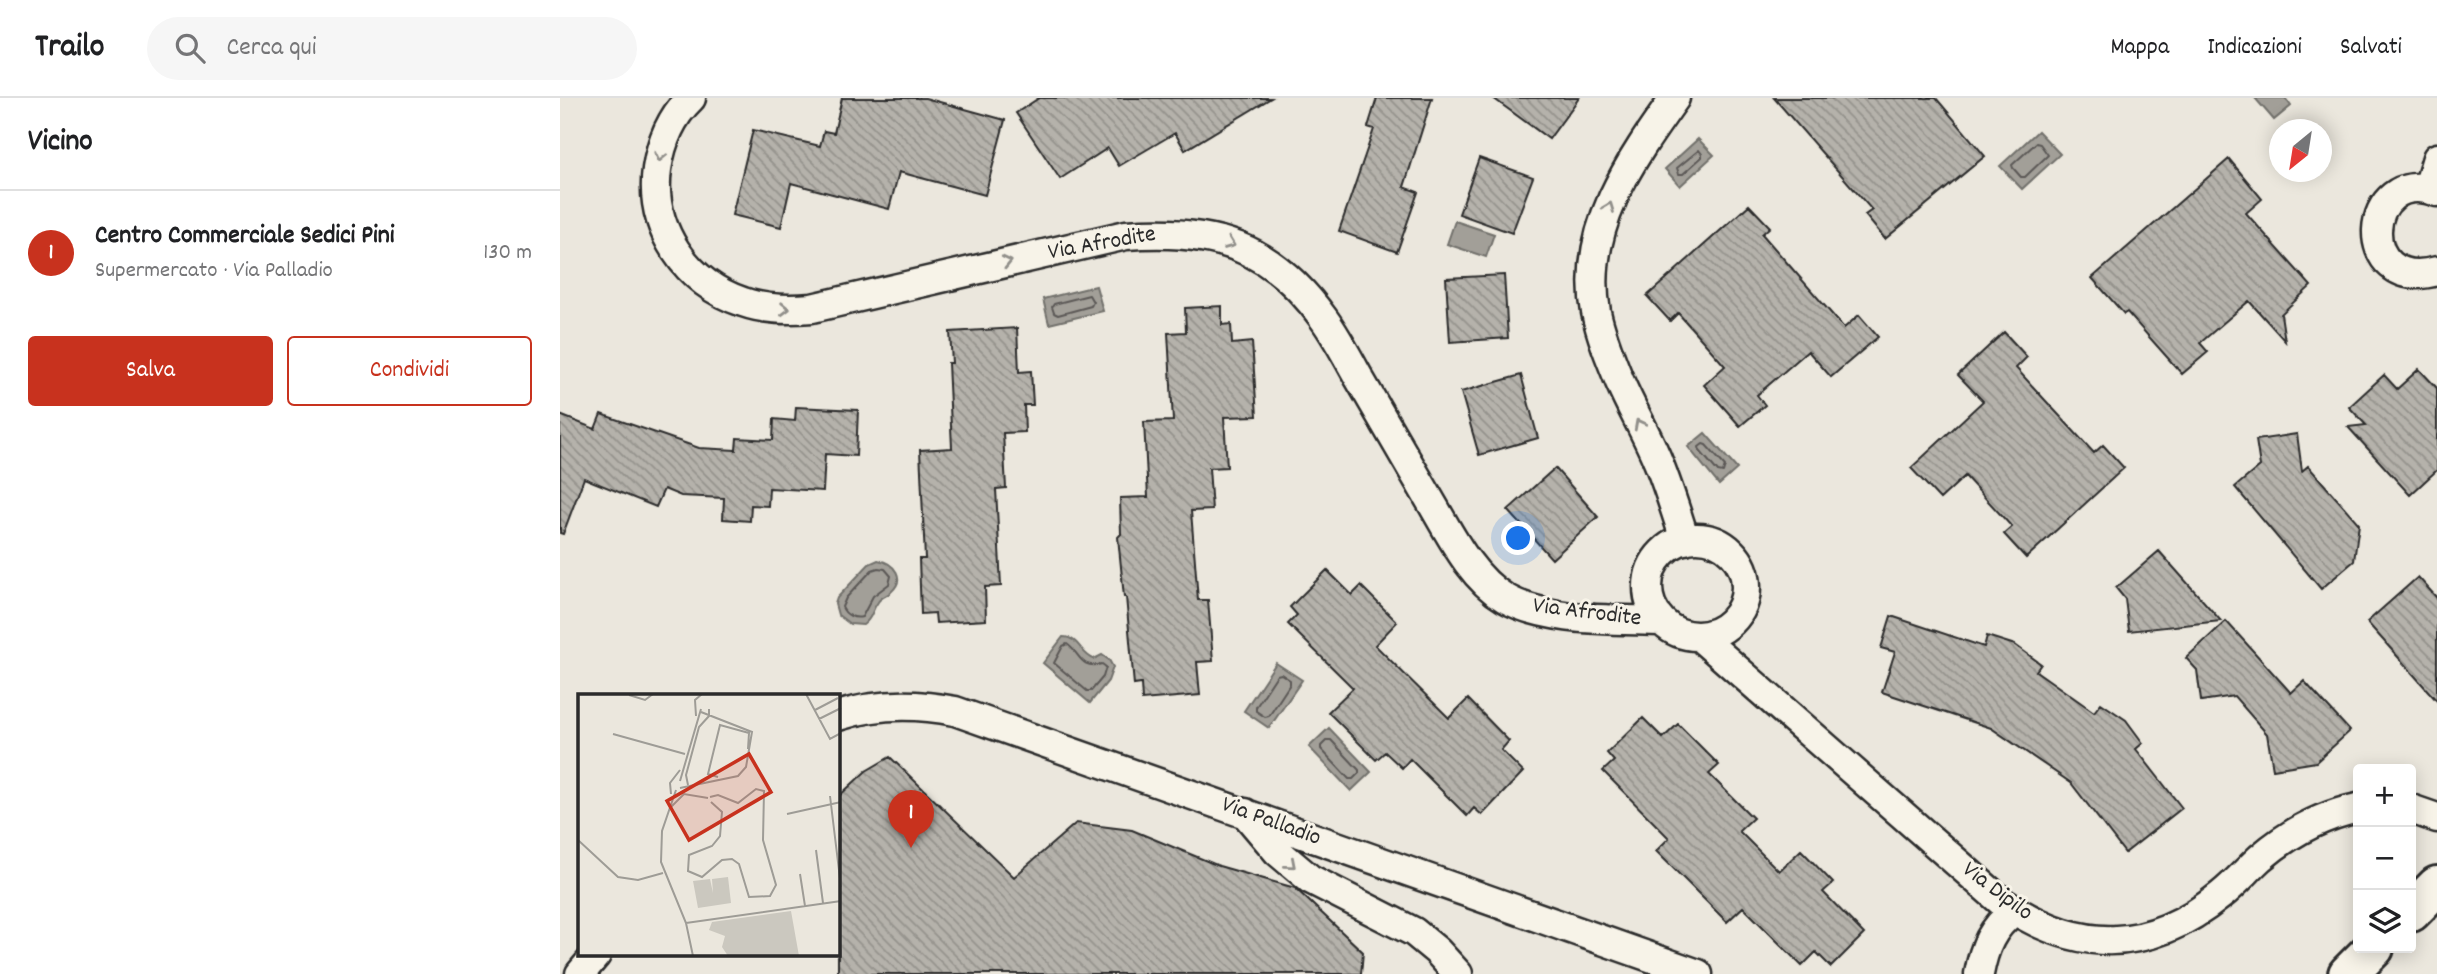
<!DOCTYPE html>
<html lang="it">
<head>
<meta charset="utf-8">
<style>
	body { margin:0; font-family:Dekko,sans-serif; background:#f6f6f6; color:#202124 }
	.controls { position:absolute; right:21px; bottom:21px; display:grid; overflow:hidden; border-radius:7px; box-shadow:0 4px 18px #0003 }
	.controls button { width:63px; height:63px; display:grid; place-items:center; padding:0; border:0; border-bottom:2px solid #e0e0e0; background:#fff; color:#202124; font:35px sans-serif }
	.compass { position:absolute; left:1709px; top:21px; width:63px; height:63px; border-radius:50%; background:#fff; box-shadow:0 4px 18px #0003; rotate:210deg }
	.you { position:absolute; left:959px; top:441px; width:24px; height:24px; margin:-18px; border:5px solid #fff; border-radius:50%; background:#1a73e8; box-shadow:0 0 0 10px #1a73e833 }
	.badge { display:grid; place-items:center; width:46px; height:46px; border-radius:50%; background:#c8321e; color:#fff; font-size:23px; font-weight:700 }
	.pin { position:absolute; translate:-50% -58px; filter:drop-shadow(0 2px 4px #0008) }
	.pin::after { content:''; position:absolute; top:37px; width:24px; height:21px; background:inherit; clip-path:polygon(0 0,100% 0,50% 100%) }
	.list { margin:0; padding:0; list-style:none }
	h2 { display:flex; justify-content:space-between; align-items:center; height:91px; margin:0; padding:0 28px; font-size:30px }
	h2 small { font-size:23px; font-weight:400; color:#757577 }
	.list li { display:grid; grid-template-columns:46px 1fr auto; gap:21px; align-items:center; box-sizing:border-box; height:126px; padding:0 28px; border-top:2px solid #e0e0e0 }
	.list b { display:block; font-size:26px; white-space:nowrap }
	.list p { margin:0; font-size:23px; white-space:nowrap; color:#757577 }
	.list em { font-size:23px; font-style:normal; color:#757577 }
	.actions { display:flex; gap:14px; padding:21px 28px }
	.actions a { flex:1; padding:16px 0; border:2px solid #c8321e; border-radius:7px; text-align:center; font-size:24px; color:#c8321e }
	.actions .main { background:#c8321e; color:#fff }
	.icon { flex:none; width:38px; height:38px; fill:none; stroke:currentColor; stroke-width:2; stroke-linecap:round; stroke-linejoin:round }
	.map { position:relative; flex:none; width:1877px; height:876px; overflow:hidden }
	header { display:flex; align-items:center; gap:42px; box-sizing:border-box; height:98px; padding:0 35px; background:#fff; border-bottom:2px solid #e0e0e0 }
	header strong { font-size:33px }
	nav { display:flex; gap:38px; margin-inline-start:auto; font-size:24px }
	.search { width:490px; height:63px; background:#f6f6f6; display:flex; align-items:center; gap:18px; box-sizing:border-box; padding:0 24px; border-radius:38px; color:#757577; font-size:26px }
	main { display:flex }
	aside { flex:1; background:#fff }
	.map>svg:first-child { display:block }
	.water { fill:#a29f98; stroke:#72716c; stroke-width:2 }
	.lines { fill:none; stroke-linecap:round; stroke-linejoin:round }
	.shore { stroke:#5b5957; stroke-width:2 }
	.building { fill:url(#building-back-hatch); stroke:#2b2b2b; stroke-width:2 }
	.minor-casing { stroke:#2b2b2b; stroke-width:33 }
	.secondary-casing { stroke:#2b2b2b; stroke-width:44 }
	.minor { stroke:#f7f3e8; stroke-width:28 }
	.secondary { stroke:#f7f3e8; stroke-width:38 }
	.oneway { stroke:#918f8a }
	.labels { text-anchor:middle; dominant-baseline:central; stroke-width:6; stroke-linejoin:round; paint-order:stroke }
	.street-label { font-size:24px; fill:#2b2b2b; stroke:#f7f3e8 }
	.inset-road { fill:none; stroke:#9e9c96; stroke-width:2 }
	.view { fill:#c8321e; fill-opacity:0.15; stroke:#c8321e; stroke-width:3.5 }
	.inset-edge { fill:none; stroke:#2b2b2b; stroke-width:3.5 }
</style>
</head>
<body>
<header>
<strong>Trailo</strong>
<div class="search"><svg class="icon" aria-label="search" viewBox="0 0 24 24"><circle cx="10" cy="10" r="6"/><path d="M15 15l6 6"/></svg>Cerca qui</div>
<nav><a>Mappa</a><a>Indicazioni</a><a>Salvati</a></nav>
</header>
<main>
<aside>
<h2>Vicino<small></small></h2>
<ul class="list">
<li><span class="badge">1</span><div><b>Centro Commerciale Sedici Pini</b><p>Supermercato · Via Palladio</p></div><em>130 m</em></li>
</ul>
<div class="actions"><a class="main">Salva</a><a>Condividi</a></div>
</aside>
<div class="map">
<svg width="1877" height="876" viewBox="0 0 1877 876">
	<defs>
		<pattern id="building-back-hatch" width="6" height="6" patternUnits="userSpaceOnUse" patternTransform="scale(1.75)"><rect width="6" height="6" fill="#b5b2ab"/><path d="M-1 5l2 2M0 0l6 6M5-1l2 2" fill="none" stroke="#93918b"/></pattern>
	</defs>
	<rect width="100%" height="100%" fill="#ebe7dd"/>
	<filter id="ink" filterUnits="userSpaceOnUse"><feTurbulence type="fractalNoise" baseFrequency=".0143" numOctaves="2"/><feDisplacementMap in="SourceGraphic" scale="14" xChannelSelector="R" yChannelSelector="G"/><feConvolveMatrix kernelMatrix="1 2 1 2 8 2 1 2 1" color-interpolation-filters="sRGB"/></filter>
	<g filter="url(#ink)">
		<path class="water" d="M1695 0H1725L1731 8 1714 22Z
			M1478 33 1500 56 1462 91 1440 68Z
			M1138 41 1154 57 1120 88 1105 71Z
			M895 123 934 136 926 159 887 146Z
			M536 188 543 213 489 226 483 201Z
			M1145 335 1177 371 1159 387 1128 349Z
			M318 462C335 465 346 481 331 494 327 498 321 499 318 504 311 513 313 520 303 527L290 526 278 517 275 506 277 500 309 466Z
			M503 539C519 539 521 557 534 561L542 557 549 562 553 569 548 583 530 605 483 565Z
			M716 565 742 582 709 630 684 613Z
			M769 630 811 674 791 693 749 649Z"/>
		<g class="lines">
			<path class="shore" d="M1476 45 1480 46 1488 57 1465 79H1461L1453 70 1452 67Z
				M1139 52 1142 56V59L1123 76H1119L1117 70Z
				M529 197 533 204 531 208 498 217 494 215 492 209 494 206Z
				M1143 346 1146 347 1165 368 1163 375 1158 374 1140 353 1139 349Z
				M318 470 325 471 331 478 329 486 313 498 302 519C294 521 285 517 282 509L286 500 312 472Z
				M507 546C521 556 520 572 542 566L546 569 543 579 531 593H527L494 565 503 548Z
				M721 576 730 582V586L709 618 705 619 696 613V609L717 577Z
				M767 642H771L799 672V675L793 681H789L761 651V648Z"/>
		</g>
		<path class="building" d="M282 0H365L445 22 425 97 339 74 329 111 231 85 221 129 172 117 193 32 260 48 264 33 274 35Z
			M479 0H711L625 52 615 35 559 68 548 50 500 81 456 15Z
			M817 0H872L844 89 858 94 837 154 779 133 814 31 808 29Z
			M933 0H1019L989 41Z
			M1214 0H1376L1425 58 1325 141 1305 117 1312 112Z
			M919 60 973 79 952 135 899 116Z
			M1669 61 1702 101 1686 115 1751 188 1721 216 1725 243 1689 203 1640 245 1648 254 1622 276 1567 214 1564 216 1532 180Z
			M1189 107 1210 129 1202 136 1284 230 1299 217 1318 239 1271 279 1248 253 1197 297 1205 307 1180 328 1144 287 1165 268 1118 215 1110 223 1087 198Z
			M944 177 948 240 890 244 886 180Z
			M662 208V227L671 226 672 246 692 244 697 318 664 319 667 369 649 370 652 412 631 413 638 502H648L653 563 637 564 640 597 582 602 581 586 574 587 566 499H564L558 439 561 436 560 400 588 399 584 324 613 323 608 235 626 234 625 210Z
			M457 230 459 274 471 273 473 307H464L465 334 443 335 446 390 436 391 441 488 425 489 426 522 376 525 375 515 361 516 359 461H365L360 352 392 350 388 265H392L390 234Z
			M1444 234 1467 259 1456 270 1485 302 1534 355 1543 347 1564 370 1466 460 1444 436 1452 429 1405 378 1380 401 1351 370 1423 303 1398 277Z
			M1859 271 1877 290V372L1850 397 1788 329 1806 327 1789 309 1824 277 1837 291Z
			M961 277 978 340 919 357 901 294Z
			M236 309 298 312 296 358 265 356 263 393 209 390 208 408 191 407 190 423 163 421 164 400 121 398 104 391 96 409 24 380 3 436 0 435V317L35 331 41 316 139 350 176 352 177 340 213 342 214 321 235 323Z
			M1737 336 1742 373 1748 368 1799 426 1794 463 1761 491 1675 389 1700 368 1696 342Z
			M995 370 1038 419 992 461 948 412Z
			M1599 453 1661 523 1569 533 1565 501 1556 490Z
			M767 472 792 497 801 488 837 524 815 547 889 620 908 601 949 643 941 652 963 674 922 717 914 710 907 718 850 661 842 670 825 654 816 662 768 614 793 590 728 526 737 517 730 509Z
			M1858 479 1877 500V603L1807 524Z
			M1331 518 1424 549 1427 538 1455 547 1481 566 1476 573 1534 614 1541 605 1566 622 1583 645 1576 651 1622 710 1565 755 1511 685 1431 630 1322 594 1335 554 1321 550Z
			M1666 523 1731 595 1744 583 1790 633 1756 664 1713 671 1707 636 1674 598 1641 603 1637 572 1626 560Z
			M1083 620 1103 640 1118 626 1159 667 1149 676 1193 720 1179 733 1219 773 1241 752 1273 785 1263 794 1304 836 1271 869 1256 854 1242 868 1183 809 1167 824 1096 753 1109 740 1043 673 1054 663 1047 655Z
			M330 659 454 779 516 725 572 732 659 768 735 790 803 854 801 876H278V699L306 673Z"/>
		<g class="lines">
			<defs>
				<path id="minor" d="M131 0C111 19 101 44 97 71 89 130 126 185 183 204 205 212 228 212 252 210L566 137C653 130 711 147 764 221 777 239 788 260 799 280 824 323 849 366 874 409 892 440 912 480 945 500 986 524 1054 521 1101 523
					M1115 0C1070 63 1021 132 1036 214 1041 238 1051 262 1060 284 1072 312 1088 338 1099 366 1109 391 1117 417 1125 442
					M1868 90 1877 60
					M1877 94C1801 66 1793 197 1877 173
					M1088 489a49 49 0 1 1 98 0a49 49 0 1 1-98 0Z
					M1140 539 1442 804C1518 856 1589 856 1661 797 1675 786 1687 772 1700 760 1729 735 1760 718 1798 710
					M278 618C317 605 355 605 395 613L1138 876
					M1851 711 1877 720
					M685 715 718 754 750 781 854 834 877 853 898 876
					M20 876 36 857
					M1419 876C1424 849 1432 830 1454 813"/>
				<path id="secondary" d="M1851 814 1877 788
					M1788 876 1814 850"/>
			</defs>
			<use href="#minor" class="minor-casing"/>
			<use href="#secondary" class="secondary-casing"/>
			<use href="#minor" class="minor"/>
			<use href="#secondary" class="secondary"/>
		</g>
		<defs><path id="oneway-chevron" d="M-2-3.5L2.5 0L-2 3.5" fill="none" stroke-width="1.6" stroke-linecap="round" stroke-linejoin="round" transform="scale(1.75)"/></defs>
		<g class="oneway">
			<use href="#oneway-chevron" transform="translate(100 59) rotate(102)"/>
			<use href="#oneway-chevron" transform="translate(1049 109) rotate(-69)"/>
			<use href="#oneway-chevron" transform="translate(670 146) rotate(21)"/>
			<use href="#oneway-chevron" transform="translate(447 164) rotate(-13)"/>
			<use href="#oneway-chevron" transform="translate(225 211) rotate(1)"/>
			<use href="#oneway-chevron" transform="translate(1079 326) rotate(-118)"/>
			<use href="#oneway-chevron" transform="translate(731 766) rotate(41)"/>
		</g>
	</g>
	<g class="labels">
		<g class="street-label">
			<text transform="translate(542 146) rotate(-10)">Via Afrodite</text>
			<text transform="translate(1027 515) rotate(7)">Via Afrodite</text>
			<text transform="translate(711 724) rotate(20)">Via Palladio</text>
			<text transform="translate(1437 794) rotate(37)">Via Dipilo</text>
		</g>
	</g>
	<g transform="translate(18 596)">
		<rect width="262" height="262" fill="#ebe7dd"/>
		<path d="M213 217 221 262H150L144 253 147 242 131 236 134 228Z" fill="#cbc8bf"/>
		<path d="M150 183 153 209 120 214 115 187 132 185 135 199 134 185Z" fill="#cbc8bf"/>
		<path class="inset-road" d="M228 0 252 45 263 39M51 1 67 6 75 0M237 16 260 4M118 22 117 6 124 0M241 25 263 14M35 40 107 60M140 83 130 80 142 31 171 39 170 55M102 87 123 15M110 91 108 81 121 33 131 22V15M102 94 160 82 168 73 174 38 123 18M98 96 84 137 83 168 108 229 115 262M93 100 92 89 102 76M252 102 263 193M132 103 140 101 160 109 178 95 186 97 185 146 198 191 192 202 171 203 161 170 154 165 144 166 124 183 110 177 111 161 134 152 142 142 144 118 133 108M92 114 106 100 130 104M209 120 263 108M0 146 40 183 60 186 85 179M238 156 245 209M222 180 227 212M108 229 263 207"/>
		<path class="view" d="M171 60 193 98 111 146 89 107Z"/>
		<rect width="262" height="262" class="inset-edge"/>
	</g>
</svg>
<div class="controls">
<button>+</button>
<button>−</button>
<button><svg class="icon" aria-label="layers" viewBox="0 0 24 24"><path d="M12 4l9 5-9 5-9-5zM3 14l9 5 9-5"/></svg></button>
</div>
<svg class="compass" viewBox="-18 -18 36 36"><path d="M0-13l5 13h-10z" fill="#e53935"/><path d="M0 13l5-13h-10z" fill="#757577"/></svg>
<div class="you"></div>
<div class="pin badge" style="left:351px;top:750px">1</div>
</div>
</main>
</body>
</html>
